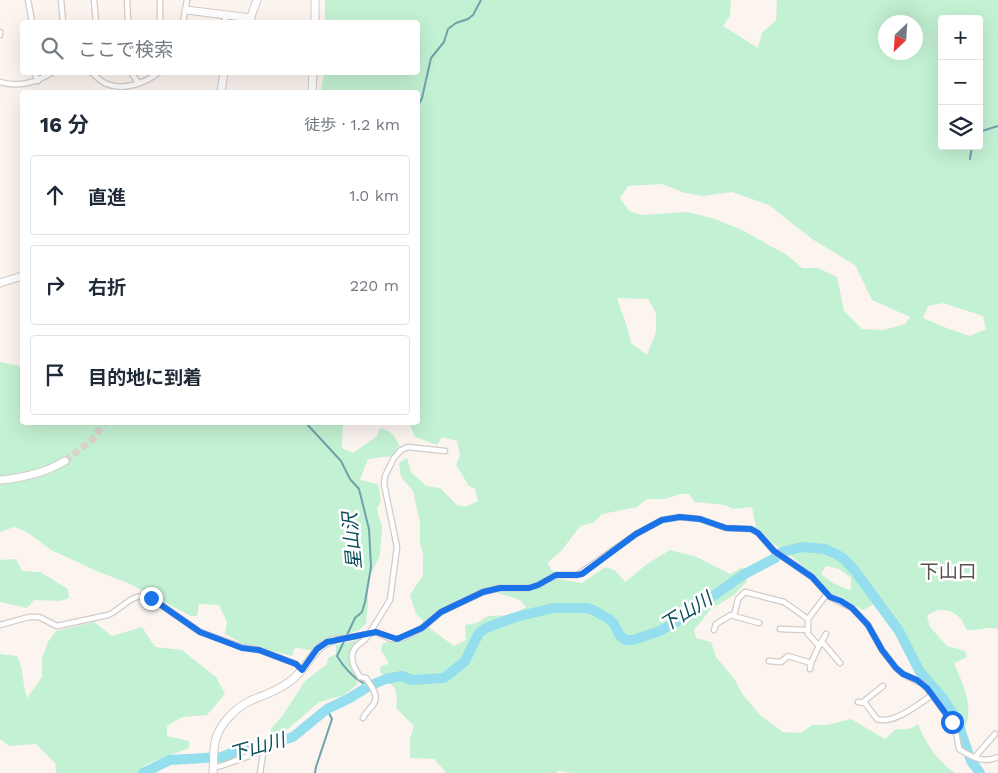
<!DOCTYPE html>
<html lang="ja">
<head>
<meta charset="utf-8">
<style>
	body { margin:0; font-family:"Work Sans","Noto Sans JP",sans-serif; background:#f6f6f7; color:#1f2937 }
	.controls { position:absolute; right:15px; top:15px; display:grid; overflow:hidden; border-radius:5px; box-shadow:0 5px 20px #0002 }
	.controls button { width:45px; height:45px; display:grid; place-items:center; padding:0; border:0; border-bottom:1px solid #e0e1e3; background:#fff; color:#1f2937; font:25px sans-serif }
	.compass { position:absolute; left:878px; top:15px; width:45px; height:45px; border-radius:50%; background:#fff; box-shadow:0 5px 20px #0002; rotate:205deg }
	.stop { position:absolute; width:15px; height:15px; margin:-11px; border:4px solid #1a73e8; border-radius:50%; background:#fff }
	.stop.end { background:#1a73e8; border-color:#fff; box-shadow:0 1px 5px #0008 }
	.list { margin:0; padding:0; list-style:none }
	h2 { display:flex; justify-content:space-between; align-items:center; height:65px; margin:0; padding:0 20px; font-size:21px }
	h2 small { font-size:16px; font-weight:400; color:#747a83 }
	.list li { display:grid; grid-template-columns:32px 1fr auto; gap:15px; align-items:center; box-sizing:border-box; height:80px; margin:0 10px 10px; padding:0 10px; border:1px solid #e0e1e3; border-radius:5px }
	.list b { display:block; font-size:19px; white-space:nowrap }
	.list em { font-size:16px; font-style:normal; color:#747a83 }
	.icon { flex:none; width:28px; height:28px; fill:none; stroke:currentColor; stroke-width:2; stroke-linecap:round; stroke-linejoin:round }
	.map { position:relative; flex:none; width:998px; height:773px; overflow:hidden }
	.search { position:absolute; background:#fff; box-shadow:0 5px 20px #0002; left:20px; top:20px; width:400px; height:55px; display:flex; align-items:center; gap:12px; box-sizing:border-box; padding:0 18px; border-radius:5px; color:#747a83; font-size:19px }
	.panel { position:absolute; background:#fff; box-shadow:0 5px 20px #0002; left:20px; top:90px; width:400px; height:335px; border-radius:5px }
	.map>svg:first-child { display:block }
	.green { fill:#c3f1d3; fill-rule:evenodd }
	.lines { fill:none; stroke-linecap:round; stroke-linejoin:round }
	.stream { stroke:#6fa2ad; stroke-width:2 }
	.river { stroke:#94deee; stroke-width:10 }
	.secondary-tunnel { stroke:#dad3ce; stroke-width:7; stroke-dasharray:7 3.5; stroke-linecap:butt }
	.street-casing { stroke:#d3cbc7; stroke-width:7 }
	.secondary-casing { stroke:#d3cbc7; stroke-width:9 }
	.street { stroke:#fff; stroke-width:4.5 }
	.secondary { stroke:#fff; stroke-width:7 }
	.route { stroke:#1a73e8; stroke-width:6 }
	.labels { text-anchor:middle; dominant-baseline:central; stroke-width:5; stroke-linejoin:round; paint-order:stroke }
	.water-label { font-size:19px; font-style:italic; fill:#0c4e5a; stroke:#fff }
	.neighbourhood-label { font-size:19px; fill:#59524e; stroke:#fff }
</style>
</head>
<body>
<div class="map">
<svg width="998" height="773" viewBox="0 0 998 773">
	<rect width="100%" height="100%" fill="#fcf4ef"/>
	<path class="green" d="M325 0H731L730 16 723 26 758 48 762 33 776 20 777 0H998V629C989 626 979 631 967 630 964 625 962 619 958 616 949 608 935 608 927 616L930 627 947 646 965 651 967 657 954 663C963 684 975 708 964 730L957 716 942 694 918 665 901 630 880 601 863 610 840 597 832 594 794 558 774 544 756 528 752 507 733 509 725 505 695 502 689 494H680L665 499H647L637 507 602 514 594 522 580 526 562 550 547 563 558 579 582 583 605 567 615 570 625 582 647 564 670 550 697 557 730 574 743 567 747 581 734 595 710 610 694 630 696 638 711 642 716 657 735 680 743 695 761 716 783 732 801 733 812 725H827L851 719 885 739 896 729C905 730 910 730 918 724 927 746 936 759 955 773H574L558 771 556 773H445V771L434 759 410 758V739L414 726 396 708C400 685 390 687 380 671L381 666 388 664V662L381 650 383 643 410 637 422 631 423 620 416 614 410 595 423 575V555L420 543V523L413 491 401 477 399 463 407 458 411 472 426 486 440 488 457 505 465 507 478 501 475 489 469 486 456 465 460 455 457 441 442 437 437 445 415 437 409 423 418 422V92H321L324 73 418 72V22H325ZM942 19H979V146H942ZM886 22H916V52H886ZM662 184 685 193 702 196 732 192 769 205 812 239 855 265 872 300 910 317 905 324 883 330 862 329 844 311 837 277 818 268H802L787 255 740 229 715 219 688 212 642 215 629 211 620 198 628 186ZM617 298 648 299 656 313V332L647 355 631 343 628 330ZM943 303 983 316 986 329 970 336 949 329 923 318 928 306ZM826 566 839 569 851 578V588L849 590 833 583 821 574ZM486 589 520 600 526 607 511 615 488 616 477 623 465 625 466 640 454 646 428 627V620L445 608Z
		M0 362 20 366 22 363V422L343 423 342 448 353 453 377 436 380 428C391 430 396 437 399 446L392 456 368 459 360 480 378 484 381 501 377 509 382 527 380 555 367 583 368 603 366 624 359 630 326 641 313 651 295 647 292 656 242 643 225 634 227 622 219 605 199 604 197 616H191L128 583 99 572 51 550 27 532 14 527 0 532Z
		M16 559 22 571 40 572 68 589 69 598 60 601 34 600 27 608 0 602V560Z
		M94 622 112 636 142 627 155 647 182 650 216 677 225 694 207 715 182 717 167 726V736L189 741V748L145 765 139 773H56L55 763 36 744 9 746 0 739V654L17 656C24 669 22 684 27 698L42 677V658L48 642 56 631Z
		M358 640 359 642C341 653 352 668 358 684L344 695 319 702 281 735 269 738 271 729 283 715 305 681 327 664 328 658 336 654V645Z"/>
	<g class="lines">
		<path class="stream" d="M418 106 422 98 431 58 444 42 448 29 456 23 468 19 473 15 481 0
			M979 132 998 126
			M970 159 972 146
			M305 422 341 461 350 479 359 489 369 529 371 567 365 602 362 612 355 618 337 656C345 669 355 680 369 686
			M315 773 316 767 332 719 327 709"/>
		<path class="river" d="M143 773 170 760 222 757 244 748 276 742 293 737 327 709 350 698 369 686 386 679 402 676 412 680 444 678 465 661 479 633 486 628 516 617 553 608H586L593 610 609 619 614 624 620 636 626 640H633L660 631 679 620 743 575 775 558 782 552 802 547 825 549 836 554 844 559 855 571 899 631 920 672 942 697 957 720 971 761 980 773"/>
		<path class="secondary-tunnel" d="M65 461 92 440 105 422"/>
		<defs>
			<path id="street" d="M28 0 32 22
				M61 0 63 22
				M94 0 96 22
				M127 0 128 22
				M160 0V22
				M183 22 187 0
				M224 22 227 15
				M0 32V35
				M34 72 38 81
				M91 72C96 76 101 82 107 84 123 91 146 83 159 72
				M131 72 138 83
				M0 82C20 88 36 82 53 72
				M759 623 734 616 738 599 745 592 784 602 808 619
				M0 625 29 617H39L57 626 108 615C124 608 132 591 151 598L200 632 242 647 259 650 296 664 302 670
				M780 629 807 630
				M714 630 716 624 731 615 734 616
				M334 640 369 634 390 600 397 547 384 484 385 476 394 458 401 450 408 447 445 451
				M818 644 823 643 840 663
				M820 644 826 634
				M769 661 781 662 788 656 811 663
				M810 669 811 663 819 646 808 634V619L827 594
				M858 702 865 703 877 719C893 725 919 704 932 695
				M863 702 883 686
				M363 718C366 712 369 710 373 705 380 696 371 686 366 678L360 677C355 669 348 658 355 648 360 642 365 642 369 634L376 632 391 639 403 638 422 628 441 612 483 592 500 588H529L538 585 556 575H577L636 534 662 520 680 517 700 519 726 528 751 529 758 533 774 551 812 577 830 597 852 608 868 625 882 650 896 668 903 674 923 684 932 695 952 722 957 737 959 749C972 757 983 764 998 757
				M975 757 995 734
				M214 767 221 766 260 752 263 754 260 773"/>
			<path id="secondary" d="M186 10 251 18
				M249 22 257 0
				M315 22V0
				M221 92 224 72
				M312 92 313 72
				M0 283 22 276
				M0 480C22 478 45 473 65 461
				M213 773C214 763 213 752 215 742 219 724 236 707 252 700 267 694 281 689 293 679 310 665 312 647 334 640"/>
		</defs>
		<use href="#street" class="street-casing"/>
		<use href="#secondary" class="secondary-casing"/>
		<use href="#street" class="street"/>
		<use href="#secondary" class="secondary"/>
	</g>
	<g class="lines">
		<path class="route" d="M151 598 200 632 242 648 259 650 296 664 302 670 317 649 327 642 376 632 397 639 422 628 441 612 483 592 500 588H529L538 585 556 575H577L582 574 636 534 662 520 680 517 700 519 726 528 751 529 758 533 774 551 812 577 830 597 841 601 852 608 868 625 882 650 896 668 903 674 917 680 927 688 952 722"/>
	</g>
	<g class="labels">
		<g class="water-label">
			<text transform="translate(352 541) rotate(-95)">星山沢</text>
			<text transform="translate(686 612) rotate(-32)">下山川</text>
			<text transform="translate(257 747) rotate(-16)">下山川</text>
		</g>
		<g class="neighbourhood-label">
			<text x="948" y="571">下山口</text>
		</g>
	</g>
</svg>
<div class="controls">
<button>+</button>
<button>−</button>
<button><svg class="icon" aria-label="layers" viewBox="0 0 24 24"><path d="M12 4l9 5-9 5-9-5zM3 14l9 5 9-5"/></svg></button>
</div>
<svg class="compass" viewBox="-18 -18 36 36"><path d="M0-13l5 13h-10z" fill="#e53935"/><path d="M0 13l5-13h-10z" fill="#747a83"/></svg>
<div class="stop" style="left:952px;top:722px"></div>
<div class="stop end" style="left:151px;top:598px"></div>
<div class="search"><svg class="icon" aria-label="search" viewBox="0 0 24 24"><circle cx="10" cy="10" r="6"/><path d="M15 15l6 6"/></svg>ここで検索</div>
<section class="panel">
<h2>16 分<small>徒歩 · 1.2 km</small></h2>
<ul class="list">
<li><svg class="icon" aria-label="ahead" viewBox="0 0 24 24"><path d="M12 20V5M6 11l6-6 6 6"/></svg><div><b>直進</b></div><em>1.0 km</em></li>
<li><svg class="icon" aria-label="right" viewBox="0 0 24 24"><path d="M7 20v-9h11M14 6l5 5-5 5"/></svg><div><b>右折</b></div><em>220 m</em></li>
<li><svg class="icon" aria-label="arrive" viewBox="0 0 24 24"><path d="M6 21V4h12l-3 4 3 4H6"/></svg><div><b>目的地に到着</b></div></li>
</ul>
</section>
</div>
</body>
</html>
